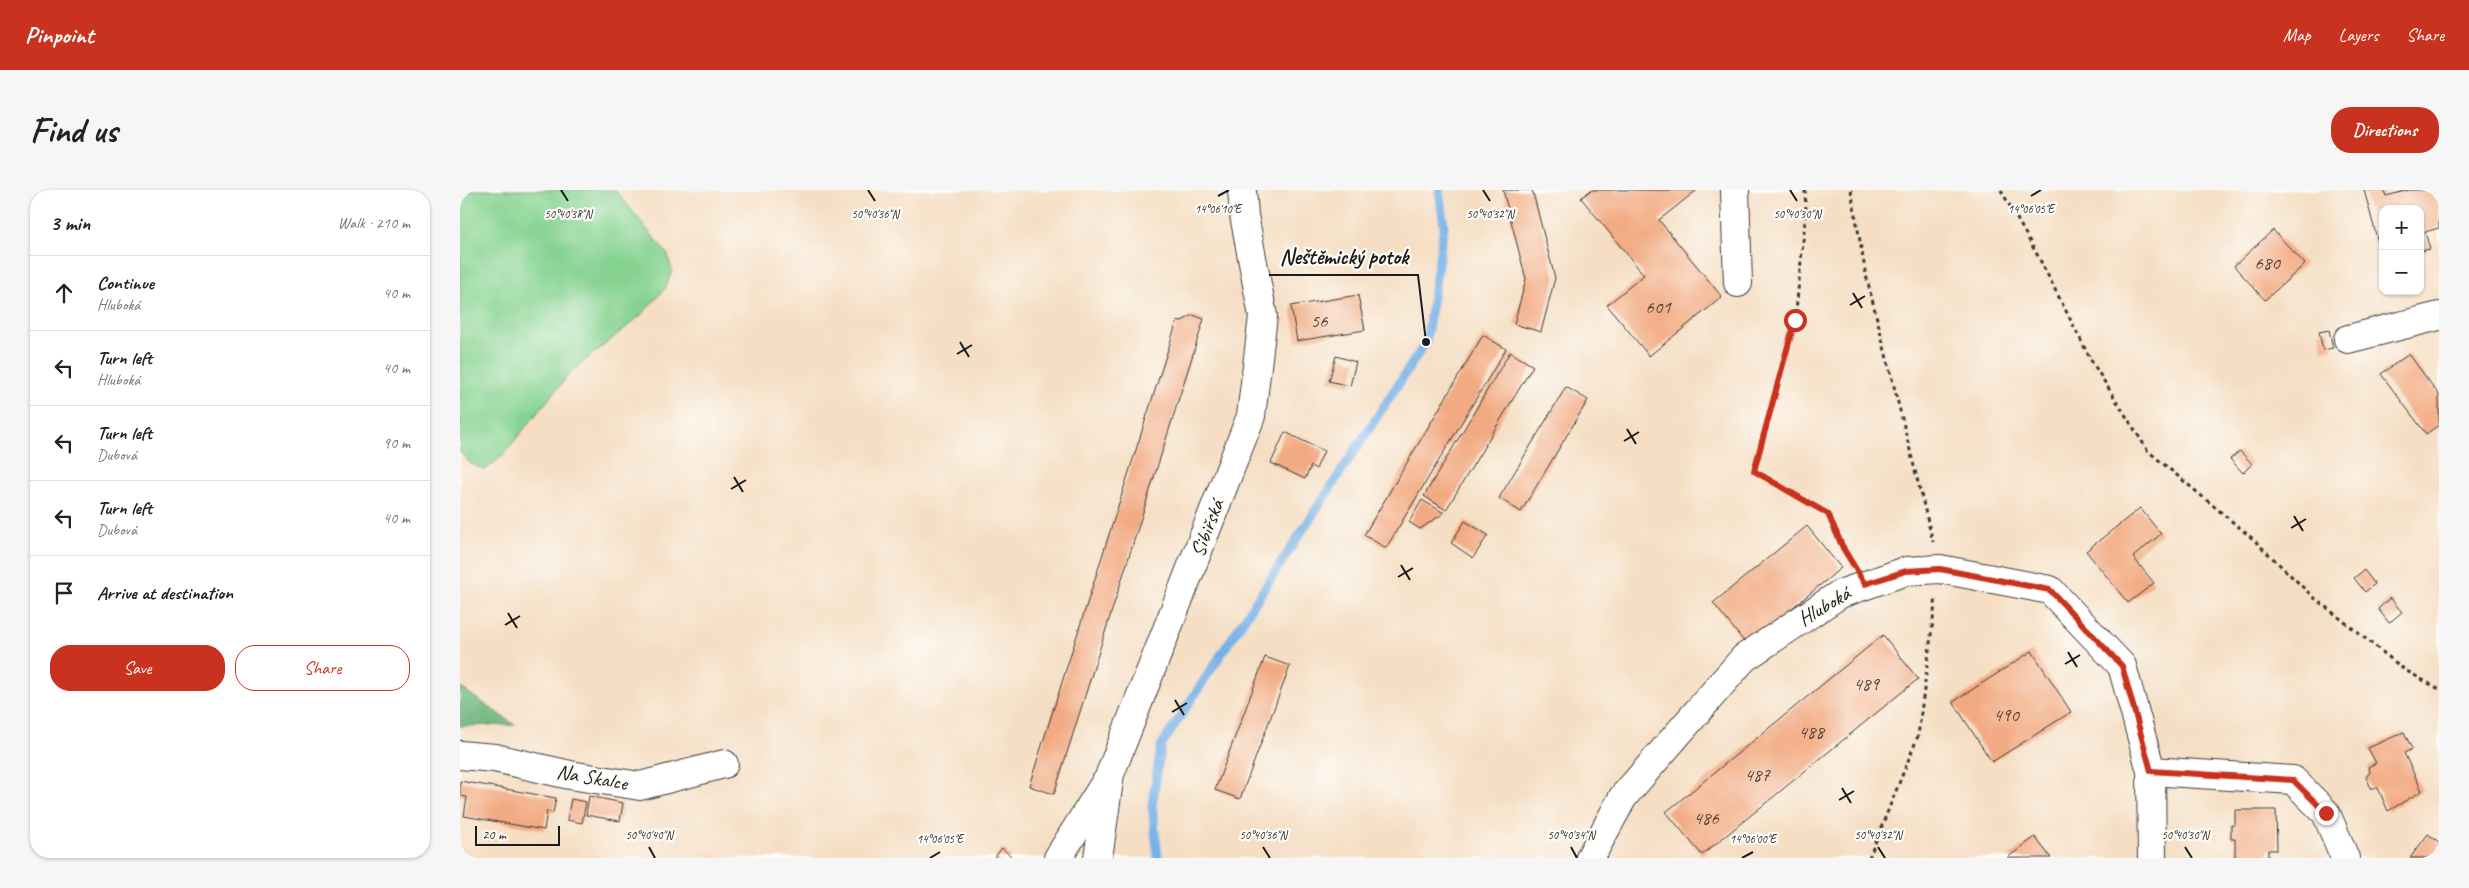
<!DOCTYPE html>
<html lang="en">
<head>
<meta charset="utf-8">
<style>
	body { margin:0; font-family:Caveat,sans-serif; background:#f6f6f6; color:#222 }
	.controls { position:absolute; right:15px; top:15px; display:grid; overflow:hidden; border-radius:10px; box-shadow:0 1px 4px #0004 }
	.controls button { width:45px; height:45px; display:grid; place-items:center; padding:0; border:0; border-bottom:1px solid #e0e0e0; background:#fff; color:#222; font:25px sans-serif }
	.scale { position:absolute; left:15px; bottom:12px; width:85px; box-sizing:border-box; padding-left:5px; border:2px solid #1c1c1c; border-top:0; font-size:14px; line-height:18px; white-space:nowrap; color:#1c1c1c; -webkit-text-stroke:4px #fdfcf7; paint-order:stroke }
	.stop { position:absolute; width:15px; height:15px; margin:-11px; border:4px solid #c8321e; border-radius:50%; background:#fff }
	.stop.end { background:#c8321e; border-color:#fff; box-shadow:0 1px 5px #0008 }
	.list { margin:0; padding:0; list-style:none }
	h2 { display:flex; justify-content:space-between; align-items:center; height:65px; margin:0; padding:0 20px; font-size:21px }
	h2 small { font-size:16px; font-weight:400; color:#767676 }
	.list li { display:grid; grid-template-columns:32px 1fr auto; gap:15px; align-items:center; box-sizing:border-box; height:75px; padding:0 20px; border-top:1px solid #e0e0e0 }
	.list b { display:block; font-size:19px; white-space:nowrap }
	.list p { margin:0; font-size:16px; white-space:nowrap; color:#767676 }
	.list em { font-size:16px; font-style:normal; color:#767676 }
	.actions { display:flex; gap:10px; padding:15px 20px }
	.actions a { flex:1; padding:11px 0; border:1px solid #c8321e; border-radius:20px; text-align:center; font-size:18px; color:#c8321e }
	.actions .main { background:#c8321e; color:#fff }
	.icon { flex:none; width:28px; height:28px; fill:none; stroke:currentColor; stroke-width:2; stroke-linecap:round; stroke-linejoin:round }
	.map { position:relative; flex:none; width:1979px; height:668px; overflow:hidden; border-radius:20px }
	header { display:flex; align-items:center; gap:30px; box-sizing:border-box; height:70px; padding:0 25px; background:#c8321e; color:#fff }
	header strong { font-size:24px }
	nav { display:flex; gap:28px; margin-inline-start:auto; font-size:18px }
	.intro { display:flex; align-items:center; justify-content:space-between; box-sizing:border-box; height:120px; padding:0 30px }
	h1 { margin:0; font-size:35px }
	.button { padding:12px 22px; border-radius:20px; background:#c8321e; color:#fff; font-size:18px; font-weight:700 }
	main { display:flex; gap:30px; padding:0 30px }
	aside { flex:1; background:#fff; border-radius:20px; box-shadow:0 1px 4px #0004 }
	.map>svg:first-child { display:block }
	.green { fill:#86d391; stroke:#517856 }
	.forest { fill:#6cb57b; stroke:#44684c }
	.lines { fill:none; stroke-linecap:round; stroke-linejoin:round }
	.stream { stroke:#75b0e7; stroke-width:9 }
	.building { fill:#f2aa82 }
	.minor-casing { stroke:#3d3935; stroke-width:30 }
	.path { stroke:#3d3935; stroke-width:3; stroke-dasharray:4 4; stroke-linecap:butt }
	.minor { stroke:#fff; stroke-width:28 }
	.route { stroke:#c8321e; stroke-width:6 }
	.ticks { fill:none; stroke:#1c1c1c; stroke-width:2 }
	.labels { text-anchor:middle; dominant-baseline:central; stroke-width:4.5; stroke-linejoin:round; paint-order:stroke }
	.number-label { font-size:19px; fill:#524036 }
	.street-label { font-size:21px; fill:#1c1c1c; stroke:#fdfcf7 }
	.ticks-label { font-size:12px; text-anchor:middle; fill:#1c1c1c; stroke:#fdfcf7; stroke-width:4.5; stroke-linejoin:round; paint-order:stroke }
	.leader { fill:none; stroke:#1c1c1c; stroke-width:2 }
	.callout-dot { fill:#1c1c1c; stroke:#fdfcf7; stroke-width:2 }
	.callout-label { font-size:22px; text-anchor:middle; font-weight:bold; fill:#1c1c1c; stroke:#fdfcf7; stroke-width:4.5; stroke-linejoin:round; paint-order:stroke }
</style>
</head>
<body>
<header>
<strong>Pinpoint</strong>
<nav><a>Map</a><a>Layers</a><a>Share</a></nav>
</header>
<div class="intro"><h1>Find us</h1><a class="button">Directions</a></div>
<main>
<aside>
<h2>3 min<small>Walk · 210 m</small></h2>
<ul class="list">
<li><svg class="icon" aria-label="ahead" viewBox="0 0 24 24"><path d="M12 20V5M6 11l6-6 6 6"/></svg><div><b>Continue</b><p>Hluboká</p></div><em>40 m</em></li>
<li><svg class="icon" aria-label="left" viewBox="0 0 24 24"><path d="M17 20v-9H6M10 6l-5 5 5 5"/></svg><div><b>Turn left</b><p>Hluboká</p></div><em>40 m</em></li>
<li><svg class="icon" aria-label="left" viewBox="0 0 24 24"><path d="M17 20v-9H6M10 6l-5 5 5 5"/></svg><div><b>Turn left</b><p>Dubová</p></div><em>90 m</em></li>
<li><svg class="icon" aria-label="left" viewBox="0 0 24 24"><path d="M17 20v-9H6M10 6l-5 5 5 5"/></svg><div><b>Turn left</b><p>Dubová</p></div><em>40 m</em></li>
<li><svg class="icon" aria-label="arrive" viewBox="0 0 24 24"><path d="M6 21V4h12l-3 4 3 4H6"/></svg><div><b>Arrive at destination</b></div></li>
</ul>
<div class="actions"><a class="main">Save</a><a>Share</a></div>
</aside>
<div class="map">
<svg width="1979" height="668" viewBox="0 0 1979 668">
	<rect width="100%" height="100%" fill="#fdfcf7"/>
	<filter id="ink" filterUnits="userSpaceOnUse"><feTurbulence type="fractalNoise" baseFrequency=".02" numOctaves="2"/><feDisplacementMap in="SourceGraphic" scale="10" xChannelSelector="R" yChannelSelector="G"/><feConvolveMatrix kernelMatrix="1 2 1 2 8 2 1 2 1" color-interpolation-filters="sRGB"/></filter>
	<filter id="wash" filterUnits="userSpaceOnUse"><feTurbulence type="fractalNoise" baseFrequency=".0096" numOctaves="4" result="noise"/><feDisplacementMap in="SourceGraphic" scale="20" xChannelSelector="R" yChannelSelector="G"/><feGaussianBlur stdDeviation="1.12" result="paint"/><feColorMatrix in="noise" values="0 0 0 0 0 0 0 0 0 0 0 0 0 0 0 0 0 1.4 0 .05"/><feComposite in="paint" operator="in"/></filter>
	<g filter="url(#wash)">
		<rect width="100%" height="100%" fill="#f5dec3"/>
		<path class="green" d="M0 0H155L208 65 212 81 206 97 181 125 111 182 41 267 25 280 11 274 0 262Z"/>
		<path class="forest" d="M0 497 55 535 0 536Z"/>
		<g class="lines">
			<path class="stream" d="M698 668 692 615 701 556 966 152 984 36 979 0"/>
		</g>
		<g id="blocks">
			<path class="building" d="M1043 0H1072L1074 7 1095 88 1081 142 1054 134 1066 89Z
				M1131 0H1237L1199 30 1262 107 1189 166 1147 115 1184 85 1121 8Z
				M1904 0H1924L1926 6 1949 0H1979V38L1965 42 1970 59 1960 61V19H1923V51L1918 52Z
				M1813 40 1845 74 1805 110 1774 76Z
				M898 105 905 140 837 151 831 116Z
				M733 125 744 129 594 604 569 596 717 131 720 132Z
				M1869 140 1873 158 1863 160 1859 142Z
				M1023 145 1046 159 926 358 904 345Z
				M1050 162 1073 176 986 320 964 306Z
				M1949 164 1979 205V235L1966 244 1921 184Z
				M876 166 896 172 890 196 869 191Z
				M1106 197 1128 210 1061 322 1039 308Z
				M825 242 864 261 856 279 851 276 845 289 811 273Z
				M1780 261 1792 274 1783 283 1770 269Z
				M962 310 984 323 960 339 949 332Z
				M1680 318 1701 344 1673 367 1694 393 1668 413 1626 361Z
				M1005 331 1028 345 1013 368 991 353Z
				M1347 336 1381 378 1287 455 1253 413Z
				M1904 380 1915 394 1905 402 1894 388Z
				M1930 408 1942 422 1929 433 1918 419Z
				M1423 445 1458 489 1242 665 1206 622Z
				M1572 461 1611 522 1532 572 1493 512Z
				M805 467 830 476 780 609 755 600Z
				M1944 542 1952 559 1944 563 1962 601 1928 621 1918 598H1911L1906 587 1910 582 1908 577 1916 573 1908 558Z
				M0 591 96 608 93 623 87 621 84 640 4 626 7 607 0 606Z
				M129 606 163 613 160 631 126 625Z
				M111 609 126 612 122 633 107 630Z
				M1775 620H1816L1817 660H1808V668H1775V649H1771V635H1775Z
				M1968 644 1979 652V668H1950Z
				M1575 647 1591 668H1547Z
				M542 658 553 668H534Z"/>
		</g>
	</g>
	<g filter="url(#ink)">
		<use href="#blocks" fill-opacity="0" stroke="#3d3935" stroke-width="1"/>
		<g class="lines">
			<defs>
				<path id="minor" d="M1275 0 1278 93
					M1888 149 1979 126
					M0 565 35 568 110 585 180 596 264 574
					M1691 581 1692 668
					M598 668 645 593
					M638 668 650 584 791 226 803 126 784 25 782 0
					M1130 668 1163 607 1284 468 1380 404 1446 381 1480 379 1590 400 1662 476 1691 581 1833 590 1866 623 1885 668"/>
			</defs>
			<use href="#minor" class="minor-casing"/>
			<path class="path" d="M1345 0 1346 22 1335 130 1294 281 1369 324 1390 370
				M1391 0 1406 85 1473 352
				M1541 0 1579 68 1632 172 1688 261 1793 349 1852 406 1945 480 1979 499
				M1409 668 1458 546 1476 407"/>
			<use href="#minor" class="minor"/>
		</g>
	</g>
	<g class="lines" filter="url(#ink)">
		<path class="route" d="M1335 130 1294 281 1368 324 1383 358 1405 394 1446 381 1480 379 1590 400 1662 476 1691 581 1833 590 1866 623"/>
	</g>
	<path class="ticks" d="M101 0 108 11M408 0 415 11M1023 0 1030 11M1330 0 1337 11M758 6 769 0M1571 6 1581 0M1393 103 1402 118M1390 115 1405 106M500 152 509 167M497 164 512 155M1167 239 1176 254M1164 251 1179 242M274 287 283 302M271 299 286 290M1834 326 1843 341M1831 338 1846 329M941 375 950 390M938 387 953 378M48 423 57 438M45 435 60 426M1608 462 1617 477M1605 474 1620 465M715 510 724 525M712 522 727 513M1382 598 1391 613M1379 610 1394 601M189 657 195 668M803 657 810 668M1111 657 1117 668M1418 657 1425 668M1725 657 1732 668M470 668 480 662M1282 668 1293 662"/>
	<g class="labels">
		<g class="number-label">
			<text x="1807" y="73">680</text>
			<text x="1198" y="117">601</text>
			<text x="859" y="131">56</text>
			<text x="1406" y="494">489</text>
			<text x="1546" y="525">490</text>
			<text x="1351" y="542">488</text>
			<text x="1297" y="585">487</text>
			<text x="1246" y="628">486</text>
		</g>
		<g class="street-label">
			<text transform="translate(747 338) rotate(-69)">Sibiřská</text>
			<text transform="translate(1364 416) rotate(-31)">Hluboká</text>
			<text transform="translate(132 587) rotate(10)">Na Skalce</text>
		</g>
	</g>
	<g class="ticks-label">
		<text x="758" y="23">14°06'10"E</text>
		<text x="1571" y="23">14°06'05"E</text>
		<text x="108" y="28">50°40'38"N</text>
		<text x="415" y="28">50°40'36"N</text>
		<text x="1030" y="28">50°40'32"N</text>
		<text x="1337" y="28">50°40'30"N</text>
		<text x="189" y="649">50°40'40"N</text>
		<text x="803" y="649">50°40'36"N</text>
		<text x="1111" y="649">50°40'34"N</text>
		<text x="1418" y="649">50°40'32"N</text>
		<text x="1725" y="649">50°40'30"N</text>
		<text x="480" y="653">14°06'05"E</text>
		<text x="1293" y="653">14°06'00"E</text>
	</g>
	<path class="leader" d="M966 152L958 85H809"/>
	<circle class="callout-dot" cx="966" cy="152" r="5"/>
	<g class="callout-label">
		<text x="884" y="74">Neštěmický potok</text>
	</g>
</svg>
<div class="controls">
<button>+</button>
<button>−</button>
</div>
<div class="scale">20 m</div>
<div class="stop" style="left:1335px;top:130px"></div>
<div class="stop end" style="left:1866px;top:623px"></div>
</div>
</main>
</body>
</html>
